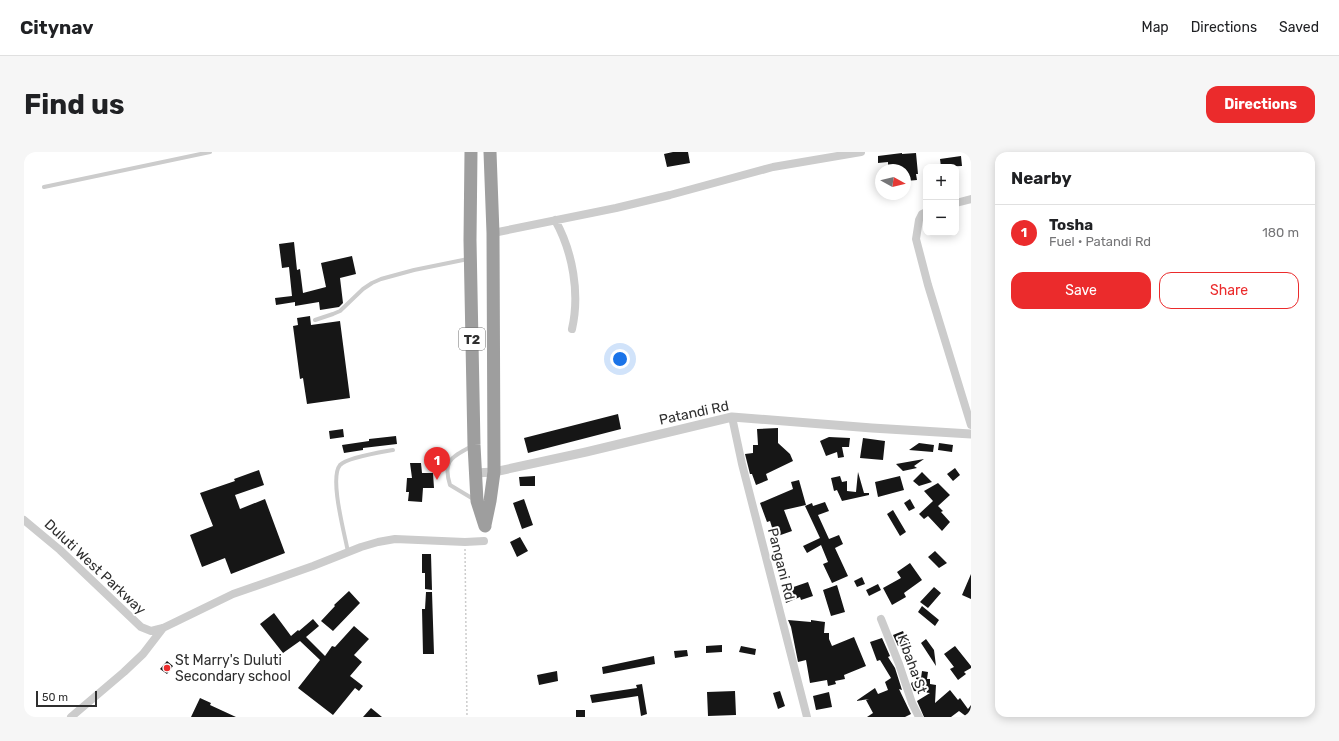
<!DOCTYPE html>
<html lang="en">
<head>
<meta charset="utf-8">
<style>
	body { margin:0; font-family:Rubik,sans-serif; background:#f6f6f6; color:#202124 }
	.controls { position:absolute; right:12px; top:12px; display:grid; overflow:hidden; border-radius:8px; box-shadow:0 2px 10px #0003 }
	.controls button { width:36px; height:36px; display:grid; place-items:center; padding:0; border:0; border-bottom:1px solid #e0e0e0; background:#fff; color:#202124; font:20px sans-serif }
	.compass { position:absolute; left:851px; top:12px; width:36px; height:36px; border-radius:50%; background:#fff; box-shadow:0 2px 10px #0003; rotate:98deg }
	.scale { position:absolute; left:12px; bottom:10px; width:61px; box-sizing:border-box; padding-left:4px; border:2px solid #2f2f2f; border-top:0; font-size:11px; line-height:14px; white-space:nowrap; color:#2f2f2f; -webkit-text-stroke:3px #fff; paint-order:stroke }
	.you { position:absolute; left:596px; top:207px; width:14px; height:14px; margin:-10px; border:3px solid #fff; border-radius:50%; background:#1a73e8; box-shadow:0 0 0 6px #1a73e833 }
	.badge { display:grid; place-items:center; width:26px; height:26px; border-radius:50%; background:#eb2b2c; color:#fff; font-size:13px; font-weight:700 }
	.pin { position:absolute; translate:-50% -33px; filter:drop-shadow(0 1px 2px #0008) }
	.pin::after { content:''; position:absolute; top:21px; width:14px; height:12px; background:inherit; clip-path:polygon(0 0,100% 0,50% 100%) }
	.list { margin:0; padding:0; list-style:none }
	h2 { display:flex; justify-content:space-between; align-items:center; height:52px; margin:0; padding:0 16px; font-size:17px }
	h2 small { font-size:13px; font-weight:400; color:#757577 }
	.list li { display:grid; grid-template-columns:26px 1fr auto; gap:12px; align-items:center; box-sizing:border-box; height:56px; padding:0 16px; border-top:1px solid #e0e0e0 }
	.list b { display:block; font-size:15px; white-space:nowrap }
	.list p { margin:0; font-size:13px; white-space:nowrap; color:#757577 }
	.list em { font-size:13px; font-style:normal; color:#757577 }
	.actions { display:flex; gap:8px; padding:12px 16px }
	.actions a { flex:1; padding:9px 0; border:1px solid #eb2b2c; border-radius:12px; text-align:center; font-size:14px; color:#eb2b2c }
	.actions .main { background:#eb2b2c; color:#fff }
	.map { position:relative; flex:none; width:947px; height:565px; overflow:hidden; border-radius:12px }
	header { display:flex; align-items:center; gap:24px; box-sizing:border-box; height:56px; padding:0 20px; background:#fff; border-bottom:1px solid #e0e0e0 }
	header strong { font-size:19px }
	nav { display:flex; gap:22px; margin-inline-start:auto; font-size:14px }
	.intro { display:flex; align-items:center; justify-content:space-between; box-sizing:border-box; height:96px; padding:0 24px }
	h1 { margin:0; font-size:28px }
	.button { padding:10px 18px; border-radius:12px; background:#eb2b2c; color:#fff; font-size:14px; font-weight:700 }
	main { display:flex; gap:24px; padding:0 24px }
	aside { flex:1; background:#fff; border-radius:12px; box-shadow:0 2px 10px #0003 }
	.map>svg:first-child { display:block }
	.building { fill:#161616 }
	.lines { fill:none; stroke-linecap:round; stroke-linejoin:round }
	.path { stroke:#ccc; stroke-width:1.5; stroke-dasharray:2 2; stroke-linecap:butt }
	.service { stroke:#ccc; stroke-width:4 }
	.minor { stroke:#ccc; stroke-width:8 }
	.tertiary { stroke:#ccc; stroke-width:9 }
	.trunk { stroke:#9e9e9e; stroke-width:13 }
	.poi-dot { fill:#eb2b2c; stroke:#fff; stroke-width:1.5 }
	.labels { text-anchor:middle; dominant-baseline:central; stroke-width:4; stroke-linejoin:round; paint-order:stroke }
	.shield { fill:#fff; stroke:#6d6d6d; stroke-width:1 }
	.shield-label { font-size:13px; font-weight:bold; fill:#2f2f2f }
	.street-label { font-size:14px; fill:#2f2f2f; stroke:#fff }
	.poi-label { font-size:14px; fill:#2f2f2f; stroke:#fff; text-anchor:start }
</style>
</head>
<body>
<header>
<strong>Citynav</strong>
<nav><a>Map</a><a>Directions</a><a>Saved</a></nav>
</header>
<div class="intro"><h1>Find us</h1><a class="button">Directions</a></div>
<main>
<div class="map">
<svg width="947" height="565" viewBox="0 0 947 565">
	<rect width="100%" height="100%" fill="#fff"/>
	<path class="building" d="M649 0H664L666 11 643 15 640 2Z
		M878 1V2L892 1 894 22H892L893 28 882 29 881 18H864V10L854 11V4Z
		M937 4 938 14 917 15 916 7Z
		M270 90 273 118 276 117 279 141 302 135 297 111 328 104 332 122 316 126 319 151 315 155 296 158 295 150 271 154V150L252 153 251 146 268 144 265 115 258 116 255 92Z
		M286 164 287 173 316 169 326 246 283 252 279 226 276 227 269 174 274 173 273 166Z
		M594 262 597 277 504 301 500 286Z
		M754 276V291L766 302 769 309 742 322 744 328 732 333 728 322H726L721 302 729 301V293H734L733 277Z
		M319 277 320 285 306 287 305 279Z
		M372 284 373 292 339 296V298L320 301 318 293 345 289V287Z
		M805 285 826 286 825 295H818L820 305 814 306 813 300 802 304 796 289Z
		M839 286 861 289 859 308 836 306Z
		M895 291 910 293 909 300 885 298Z
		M915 291 929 293 928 300 914 298Z
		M900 307 890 314 893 316 879 319 872 312Z
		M386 311H397L398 321H409L410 336H399L398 350 384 349 385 340H382L383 326H388Z
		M931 316 936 323 929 329 923 322Z
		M235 318 240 333 211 343 216 357 241 347 261 401 207 422 201 406 178 415 166 383 189 374 176 341 211 329 210 327Z
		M834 320 840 341H845V343L818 349 813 338 810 339 807 326 816 324 818 330 823 329V339L832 340Z
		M898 320 908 330 895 334 889 329Z
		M511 324V334H496L495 325Z
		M876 324 880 338 854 345 851 330Z
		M775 328 782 353 760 358 768 379 751 385 746 369 743 370 736 351 769 337 767 330Z
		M914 331 926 343 914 354 919 359 917 360 926 370 918 379 904 364 900 367 895 362 909 349 900 339Z
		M500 347 509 373 498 377 489 351Z
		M886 347 891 356 885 359 880 351Z
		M801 350 805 359 794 363 805 387 815 383 819 392 811 396 824 424 808 431 799 412 804 410 797 393 783 401 779 394 796 386 781 354 788 351 789 354Z
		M869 358 882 380 876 384 863 362Z
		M496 385 504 399 493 405 486 390Z
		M911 399 923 411 915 416 904 405Z
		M398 402H407L408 438 401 437V421H398Z
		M886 411 898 428 880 441 882 445 868 453 859 436 877 426 873 420Z
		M947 422V447L938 443Z
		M838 425 841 432 833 435 830 429Z
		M784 430 789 444 777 448 776 445 762 451 758 439Z
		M854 432 857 438 845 444 842 438Z
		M813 433 821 460 807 464 799 438Z
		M910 435 917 441 904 456 896 450Z
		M325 439 336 451 309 479 297 469 311 454 310 453Z
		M402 440H408L410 502H399L398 457H401Z
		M898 454 915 468 911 474 894 460Z
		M250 461 267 484 274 478 275 479 289 467 295 474 282 485 301 504 308 494 311 495 330 474 345 487 330 503 338 510 326 524 339 534 335 539 331 536 309 563 274 536 296 508 276 489 259 501 236 472Z
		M764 468 787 470V468L801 470 800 481H805V487L808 494 830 485 842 514 820 523 821 527 811 529 812 532 804 534 803 528 786 531 782 508 774 510 767 475Z
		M879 479 883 490 874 494 869 483Z
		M858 486 866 504 864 505 871 516 878 538 875 537 887 562 881 565H843L849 561 842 548 845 547 832 549 851 536 854 542 864 538 861 530 867 526 856 508 853 509 846 490Z
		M902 487 910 498 912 514 897 491Z
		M698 493V500L682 501V494Z
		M717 494 732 497 731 503 715 500Z
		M931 494 947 514V516L940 520 942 522 934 528 926 517 930 515 920 502Z
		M663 498 664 504 651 506 650 499Z
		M630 504 631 512 579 522 578 515Z
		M143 509 149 514 143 522 136 517Z
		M533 519 534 529 515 533 513 523Z
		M898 519 904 520 903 527H906V532L912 533 911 551 926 538 934 548 936 546 944 557 947 553V562L945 565H943L935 559 927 565H900L893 549 906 541 890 539 887 532 888 530 892 531V525L897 526Z
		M618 532 623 562 617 564 614 544 568 551 566 543 613 536 612 533Z
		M711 539 712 563 684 564 683 540Z
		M756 539 761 554 754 557 749 541Z
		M805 540 808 555 792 558 789 544Z
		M176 546 187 551 186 553 212 565H167Z
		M347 556 358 565H339Z
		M552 558H561V565H552Z"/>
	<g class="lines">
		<path class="path" d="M441 397 443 565"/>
		<path class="service" d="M20 35 186 0
			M291 168 309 162 316 159 339 137 348 131 357 127 390 118 444 107
			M448 294C429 305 418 307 426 333L451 348
			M324 400C321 383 305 326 316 313 324 305 358 300 369 298"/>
		<path class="minor" d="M932 51 947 47
			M902 60 898 62 895 68 892 87 904 133 947 273
			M531 68C549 100 556 142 548 177
			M469 81 592 56 646 43 749 15 837 0
			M708 265 718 312 783 565
			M0 368 36 398 117 475 127 479 139 476 209 442 289 414 337 395 354 390 371 387 441 390 460 389
			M857 467 875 512 888 551 895 565
			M47 565 100 520 119 502 139 476"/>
		<path class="tertiary" d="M451 321 470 320 562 300 708 265 848 276 947 282"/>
		<path class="trunk" d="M447 0 446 88 450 293 453 349 461 374
			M461 373 466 349 470 320 469 81 466 0"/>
	</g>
	<circle class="poi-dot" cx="143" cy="516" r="4"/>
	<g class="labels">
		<rect class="shield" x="435" y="176" width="26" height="22" rx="3"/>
		<g class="shield-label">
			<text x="448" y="187">T2</text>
		</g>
		<g class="street-label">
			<text transform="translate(670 261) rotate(-12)">Patandi Rd</text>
			<text transform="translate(757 412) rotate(76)">Pangani Rd</text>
			<text transform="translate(71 415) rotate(43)">Duluti West Parkway</text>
			<text transform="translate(888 512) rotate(70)">Kibaha St</text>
		</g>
		<g class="poi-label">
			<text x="151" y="508">St Marry's Duluti<tspan x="151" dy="16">Secondary school</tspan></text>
		</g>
	</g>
</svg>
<div class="controls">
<button>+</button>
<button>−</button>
</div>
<svg class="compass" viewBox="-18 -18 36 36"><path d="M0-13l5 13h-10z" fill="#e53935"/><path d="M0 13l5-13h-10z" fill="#757577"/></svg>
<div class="scale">50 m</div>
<div class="you"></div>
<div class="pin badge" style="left:413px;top:328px">1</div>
</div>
<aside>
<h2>Nearby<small></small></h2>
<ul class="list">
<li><span class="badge">1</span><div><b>Tosha</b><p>Fuel · Patandi Rd</p></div><em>180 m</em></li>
</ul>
<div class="actions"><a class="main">Save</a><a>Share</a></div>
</aside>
</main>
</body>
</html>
